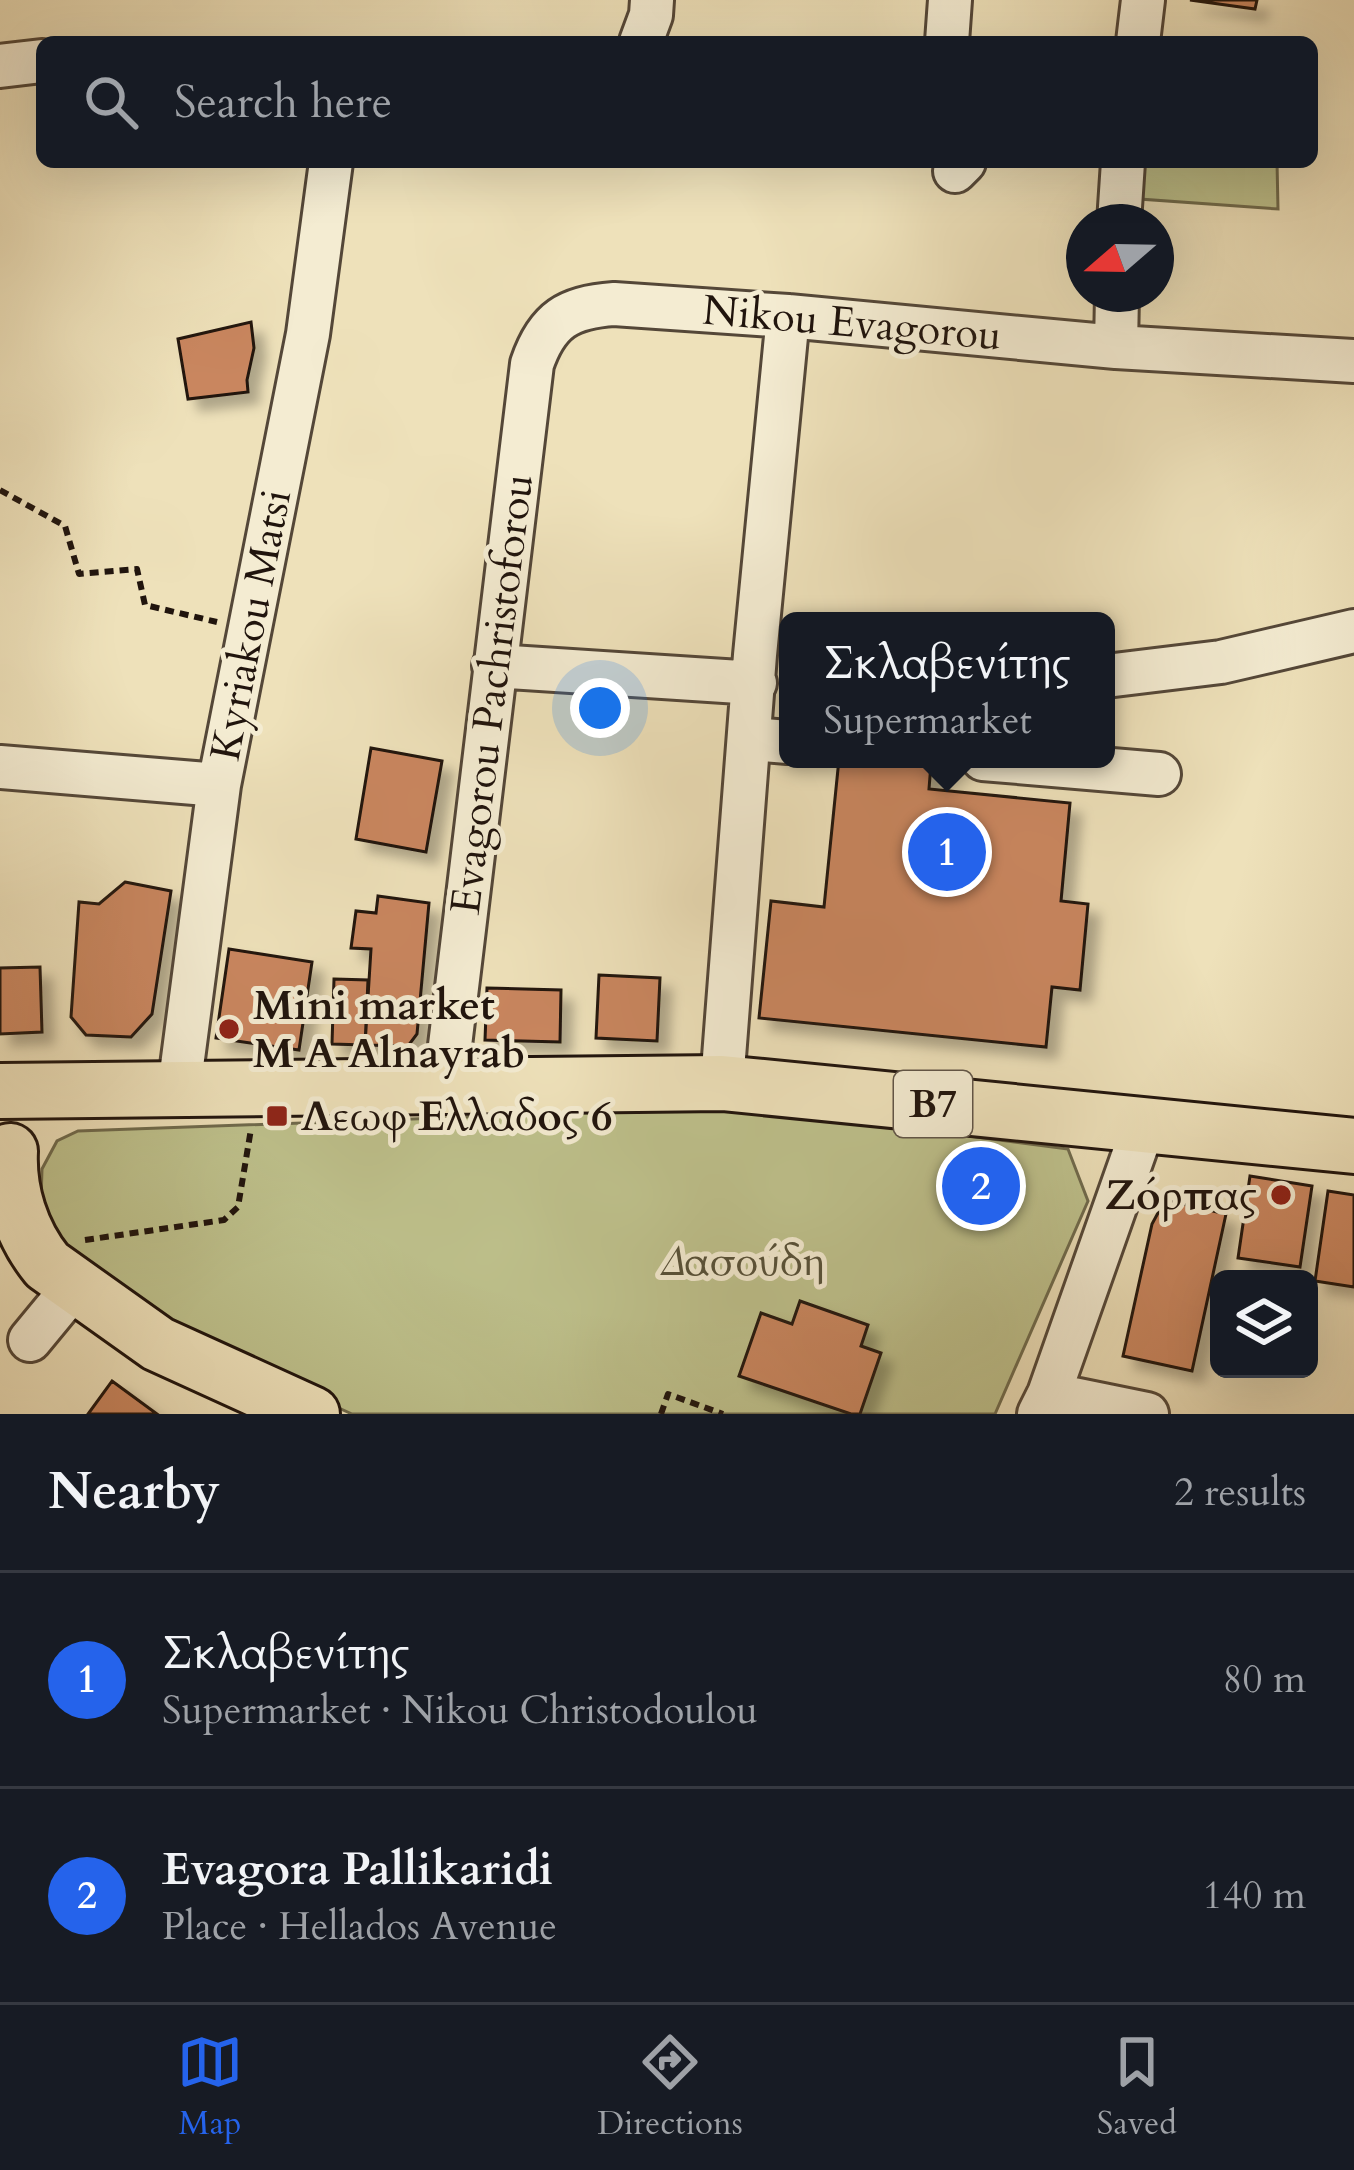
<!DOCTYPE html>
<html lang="en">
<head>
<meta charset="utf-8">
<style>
	body { margin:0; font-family:Cardo,serif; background:#20242c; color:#f1f3f6 }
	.controls { position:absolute; right:36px; bottom:36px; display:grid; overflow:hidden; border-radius:18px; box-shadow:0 12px 48px #0002 }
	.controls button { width:108px; height:108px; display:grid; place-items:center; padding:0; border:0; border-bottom:3px solid #363941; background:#171b24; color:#f1f3f6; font:60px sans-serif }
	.compass { position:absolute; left:1066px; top:204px; width:108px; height:108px; border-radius:50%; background:#171b24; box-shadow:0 12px 48px #0002; rotate:250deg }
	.you { position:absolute; left:600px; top:708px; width:42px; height:42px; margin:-30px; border:9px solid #fff; border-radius:50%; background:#1a73e8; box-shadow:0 0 0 18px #1a73e833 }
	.badge { display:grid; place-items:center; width:78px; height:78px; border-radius:50%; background:#2563eb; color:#fff; font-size:39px; font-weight:700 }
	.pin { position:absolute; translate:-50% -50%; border:6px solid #fff; box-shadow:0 3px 12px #0006 }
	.popup { position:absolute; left:779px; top:612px; width:336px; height:156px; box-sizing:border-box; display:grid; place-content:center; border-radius:18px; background:#171b24; filter:drop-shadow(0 3px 9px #0005); font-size:39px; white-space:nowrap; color:#9ea1a6 }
	.popup b { font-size:45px; color:#f1f3f6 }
	.popup::after { content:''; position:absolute; left:50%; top:100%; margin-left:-24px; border:24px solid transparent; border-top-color:#171b24 }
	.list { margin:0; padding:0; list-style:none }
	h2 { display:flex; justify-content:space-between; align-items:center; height:156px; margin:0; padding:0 48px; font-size:51px }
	h2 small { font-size:39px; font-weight:400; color:#9ea1a6 }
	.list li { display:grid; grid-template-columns:78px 1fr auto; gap:36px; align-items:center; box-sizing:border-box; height:216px; padding:0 48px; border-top:3px solid #363941 }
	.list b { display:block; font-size:45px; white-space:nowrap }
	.list p { margin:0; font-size:39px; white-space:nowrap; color:#9ea1a6 }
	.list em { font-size:39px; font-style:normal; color:#9ea1a6 }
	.icon { flex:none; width:66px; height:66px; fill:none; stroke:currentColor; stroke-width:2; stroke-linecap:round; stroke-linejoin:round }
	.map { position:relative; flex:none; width:1354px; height:1414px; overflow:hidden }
	.search { position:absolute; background:#171b24; box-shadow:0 12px 48px #0002; left:36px; right:36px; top:36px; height:132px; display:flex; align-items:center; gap:30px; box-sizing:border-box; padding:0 42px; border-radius:18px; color:#9ea1a6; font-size:45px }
	.sheet { height:588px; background:#171b24 }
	nav { display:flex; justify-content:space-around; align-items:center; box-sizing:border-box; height:168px; border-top:3px solid #363941; background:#171b24; font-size:33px; color:#9ea1a6 }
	nav a { display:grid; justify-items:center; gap:6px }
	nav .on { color:#2563eb }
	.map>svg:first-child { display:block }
	.green { fill:#bec18c; stroke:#6f6a4c; stroke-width:3 }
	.building { fill:#c9865f; stroke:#20140d; stroke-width:3; filter:url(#shadow) }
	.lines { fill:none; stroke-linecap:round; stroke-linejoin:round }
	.minor-casing { stroke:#544738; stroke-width:48 }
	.major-casing { stroke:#20140d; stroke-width:60 }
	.path { stroke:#20140d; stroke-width:6; stroke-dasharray:9 6; stroke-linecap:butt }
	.minor { stroke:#f4ecd2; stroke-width:42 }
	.major { stroke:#eee1ba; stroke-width:54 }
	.poi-dot { fill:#8f2418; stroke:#f4ecd2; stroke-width:4.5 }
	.labels { text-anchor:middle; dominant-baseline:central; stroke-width:10; stroke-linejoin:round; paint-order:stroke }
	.shield { fill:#f4ecd2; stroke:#605548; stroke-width:3 }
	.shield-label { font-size:39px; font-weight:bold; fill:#20140d }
	.street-label { font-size:42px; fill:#20140d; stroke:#f4ecd2 }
	.poi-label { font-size:42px; font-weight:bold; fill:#20140d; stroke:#f4ecd2; text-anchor:start }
	.park-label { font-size:42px; font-style:italic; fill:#575139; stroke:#f4ecd2 }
</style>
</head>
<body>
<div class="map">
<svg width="1354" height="1414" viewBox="0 0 1354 1414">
	<defs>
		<filter id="shadow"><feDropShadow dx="11" dy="11" stdDeviation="6" flood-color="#0004"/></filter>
	</defs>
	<rect width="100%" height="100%" fill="#eee1ba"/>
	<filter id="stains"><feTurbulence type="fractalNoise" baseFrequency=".00167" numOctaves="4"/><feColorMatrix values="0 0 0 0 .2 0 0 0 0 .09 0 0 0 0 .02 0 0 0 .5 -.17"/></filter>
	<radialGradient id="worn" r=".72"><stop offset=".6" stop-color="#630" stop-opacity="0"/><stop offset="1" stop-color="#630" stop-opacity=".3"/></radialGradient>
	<path class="green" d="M1132 162H1277L1278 209 1126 198Z
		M725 1104 1068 1149 1088 1201 995 1414H352L258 1371 58 1257 41 1201 42 1169 57 1141 78 1131 467 1117Z"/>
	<path class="building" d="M1190 0H1257L1255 9Z
		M251 322 254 348 247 380 248 392 188 399 178 339Z
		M371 748 442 761 426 852 356 839Z
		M839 759H881L931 764 929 789 1070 803 1061 901 1088 904 1080 990 1052 987 1046 1047 759 1018 771 901 824 907Z
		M125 882 171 891 152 1014 131 1037 86 1035 71 1017 79 902 99 904Z
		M378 896 429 903 417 1034 408 1046 365 1045 371 949 351 948 356 911 376 913Z
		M229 949 312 962 299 1050 216 1038Z
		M40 967 42 1032 0 1034V968Z
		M599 975 660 978 657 1041 596 1038Z
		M334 979 368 980 365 1045 332 1044Z
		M487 988 561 990 560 1042 485 1040Z
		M1250 1176 1312 1186 1300 1267 1238 1258Z
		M1328 1191 1354 1195V1287L1315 1281Z
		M1165 1200 1226 1214 1192 1371 1123 1356 1152 1224Z
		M800 1301 868 1325 861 1346 881 1353 860 1414H851L739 1376 761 1313 792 1324Z
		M112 1381 157 1414H88Z"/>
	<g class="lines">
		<defs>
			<path id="minor" d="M641 42 651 15 652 0
				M947 42 950 0
				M1138 42 1143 0
				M0 66 42 61
				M955 171 964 162
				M1119 222 1123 162
				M1116 347 1117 294
				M494 666 755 683
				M1106 676 1221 662 1354 631
				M751 739 788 742
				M983 759 1159 774
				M0 767 219 785
				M722 1083 755 655 788 316
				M445 1087 532 364C547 320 568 307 614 304L788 316 1116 347 1354 361
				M179 1089 219 785 308 334 331 162
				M30 1340 63 1300
				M1049 1394 1147 1414
				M1039 1414 1049 1394 1144 1125"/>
			<path id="major" d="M1 1091 722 1083 1354 1146
				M10 1151C8 1191 21 1233 47 1265L158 1344 312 1414"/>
		</defs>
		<use href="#minor" class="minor-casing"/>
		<use href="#major" class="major-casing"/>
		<path class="path" d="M0 490 65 526 79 574 137 569 145 605 217 622
			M85 1240 224 1220 238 1207 251 1129
			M661 1414 668 1394 723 1414"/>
		<use href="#minor" class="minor"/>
		<use href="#major" class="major"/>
	</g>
	<g class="poi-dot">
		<circle cx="229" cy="1029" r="12"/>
		<rect x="265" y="1104" width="24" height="24" rx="6"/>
		<circle cx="1281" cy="1195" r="12"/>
	</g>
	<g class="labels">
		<rect class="shield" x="894" y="1071" width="78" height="66" rx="9"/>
		<g class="shield-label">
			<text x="933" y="1104">B7</text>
		</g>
		<g class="street-label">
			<text transform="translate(852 323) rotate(5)">Nikou Evagorou</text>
			<text transform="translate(251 625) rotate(-79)">Kyriakou Matsi</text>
			<text transform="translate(492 694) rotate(-83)">Evagorou Pachristoforou</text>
		</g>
		<g class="poi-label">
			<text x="253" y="1005">Mini market<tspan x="253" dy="48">M A Alnayrab</tspan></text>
			<text x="301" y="1116">Λεωφ Ελλαδος 6</text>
			<text x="1257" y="1195" text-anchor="end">Ζόρπας</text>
		</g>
		<g class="park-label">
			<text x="742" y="1261">Δασούδη</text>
		</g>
	</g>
	<rect width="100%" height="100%" filter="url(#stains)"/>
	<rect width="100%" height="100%" fill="url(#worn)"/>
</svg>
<div class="controls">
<button><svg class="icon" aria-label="layers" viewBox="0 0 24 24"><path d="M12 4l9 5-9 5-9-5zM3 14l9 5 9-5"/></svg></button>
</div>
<svg class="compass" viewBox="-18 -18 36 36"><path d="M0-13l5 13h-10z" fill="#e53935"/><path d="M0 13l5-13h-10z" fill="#9ea1a6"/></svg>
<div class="you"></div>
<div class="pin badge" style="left:947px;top:852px">1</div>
<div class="popup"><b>Σκλαβενίτης</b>Supermarket</div>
<div class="pin badge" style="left:981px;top:1186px">2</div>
<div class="search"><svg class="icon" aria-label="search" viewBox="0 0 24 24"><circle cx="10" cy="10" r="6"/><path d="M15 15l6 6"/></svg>Search here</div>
</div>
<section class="sheet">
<h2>Nearby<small>2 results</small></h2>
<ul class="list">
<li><span class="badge">1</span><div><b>Σκλαβενίτης</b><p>Supermarket · Nikou Christodoulou</p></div><em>80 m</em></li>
<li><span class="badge">2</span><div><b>Evagora Pallikaridi</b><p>Place · Hellados Avenue</p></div><em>140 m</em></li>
</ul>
</section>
<nav>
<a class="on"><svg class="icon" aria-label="map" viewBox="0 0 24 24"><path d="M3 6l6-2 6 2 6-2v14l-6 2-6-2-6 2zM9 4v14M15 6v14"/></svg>Map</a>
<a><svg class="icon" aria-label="directions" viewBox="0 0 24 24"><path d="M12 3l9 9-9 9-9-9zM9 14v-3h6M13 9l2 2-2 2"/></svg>Directions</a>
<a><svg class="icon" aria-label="saved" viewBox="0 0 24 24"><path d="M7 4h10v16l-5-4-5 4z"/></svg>Saved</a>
</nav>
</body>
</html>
